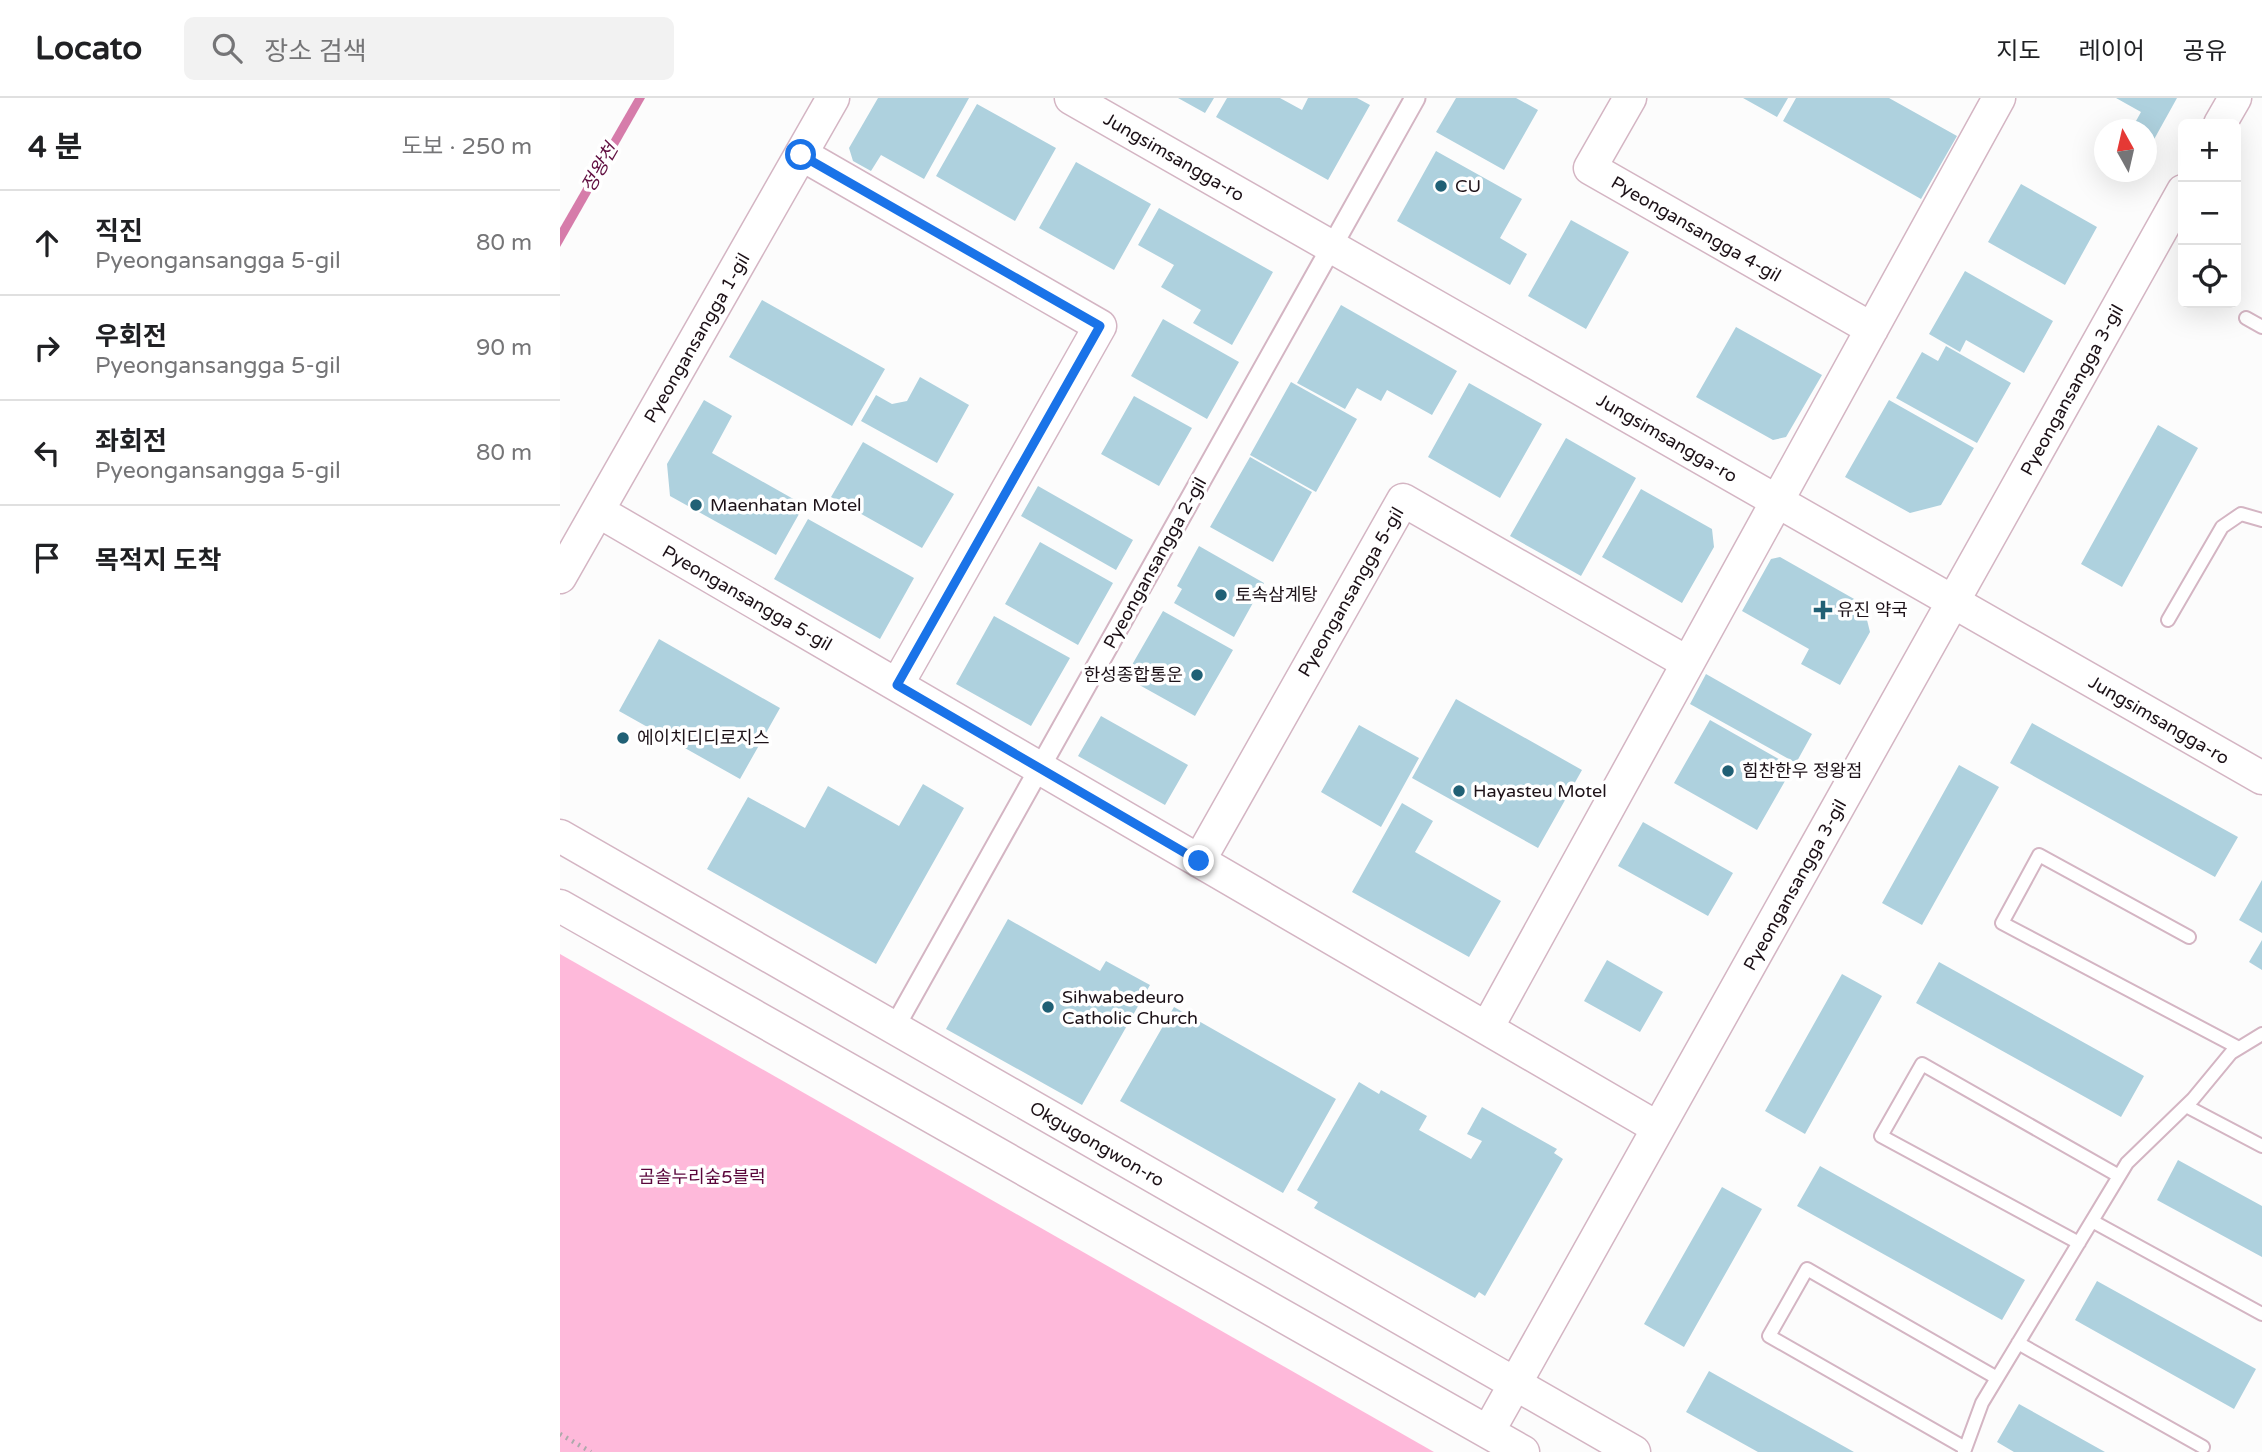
<!DOCTYPE html>
<html lang="ko">
<head>
<meta charset="utf-8">
<style>
	body { margin:0; font-family:"Varela Round","Noto Sans KR",sans-serif; background:#f2f2f2; color:#202124 }
	.controls { position:absolute; right:21px; top:21px; display:grid; overflow:hidden; border-radius:10px; box-shadow:0 7px 28px #0002 }
	.controls button { width:63px; height:63px; display:grid; place-items:center; padding:0; border:0; border-bottom:2px solid #e0e0e0; background:#fff; color:#202124; font:35px sans-serif }
	.compass { position:absolute; left:1534px; top:21px; width:63px; height:63px; border-radius:50%; background:#fff; box-shadow:0 7px 28px #0002; rotate:352deg }
	.stop { position:absolute; width:21px; height:21px; margin:-16px; border:5px solid #1a73e8; border-radius:50%; background:#fff }
	.stop.end { background:#1a73e8; border-color:#fff; box-shadow:0 2px 7px #0008 }
	.list { margin:0; padding:0; list-style:none }
	h2 { display:flex; justify-content:space-between; align-items:center; height:91px; margin:0; padding:0 28px; font-size:30px }
	h2 small { font-size:23px; font-weight:400; color:#757577 }
	.list li { display:grid; grid-template-columns:46px 1fr auto; gap:21px; align-items:center; box-sizing:border-box; height:105px; padding:0 28px; border-top:2px solid #e0e0e0 }
	.list b { display:block; font-size:26px; white-space:nowrap }
	.list p { margin:0; font-size:23px; white-space:nowrap; color:#757577 }
	.list em { font-size:23px; font-style:normal; color:#757577 }
	.icon { flex:none; width:38px; height:38px; fill:none; stroke:currentColor; stroke-width:2; stroke-linecap:round; stroke-linejoin:round }
	.map { position:relative; flex:none; width:1702px; height:1354px; overflow:hidden }
	header { display:flex; align-items:center; gap:42px; box-sizing:border-box; height:98px; padding:0 35px; background:#fff; border-bottom:2px solid #e0e0e0 }
	header strong { font-size:33px }
	nav { display:flex; gap:38px; margin-inline-start:auto; font-size:24px }
	.search { width:490px; height:63px; background:#f2f2f2; display:flex; align-items:center; gap:18px; box-sizing:border-box; padding:0 24px; border-radius:10px; color:#757577; font-size:26px }
	main { display:flex }
	aside { flex:1; background:#fff }
	.map>svg:first-child { display:block }
	.green { fill:#feb9da }
	.water { fill:#d67caa }
	.building { fill:#aed1de }
	.lines { fill:none; stroke-linecap:round; stroke-linejoin:round }
	.service-casing { stroke:#d4b5c3; stroke-width:16 }
	.pedestrian-casing { stroke:#d4b5c3; stroke-width:23 }
	.tertiary-casing { stroke:#d4b5c3; stroke-width:35 }
	.path { stroke:#ada9ab; stroke-width:4.5; stroke-dasharray:2 5; stroke-linecap:butt }
	.service { stroke:#fff; stroke-width:12 }
	.pedestrian { stroke:#fff; stroke-width:19 }
	.tertiary { stroke:#fff; stroke-width:32 }
	.route { stroke:#1a73e8; stroke-width:9 }
	.poi-dot { fill:#206075; stroke:#fff; stroke-width:2.5 }
	.labels { text-anchor:middle; dominant-baseline:central; stroke-width:7; stroke-linejoin:round; paint-order:stroke }
	.street-label { font-size:18px; fill:#1d1218; stroke:#fff }
	.poi-label { font-size:18px; fill:#1d1218; stroke:#fff; text-anchor:start }
	.park-label { font-size:18px; fill:#5a063b; stroke:#fff }
	.water-label { font-size:19px; font-style:italic; fill:#610f41; stroke:#fff }
</style>
</head>
<body>
<header>
<strong>Locato</strong>
<div class="search"><svg class="icon" aria-label="search" viewBox="0 0 24 24"><circle cx="10" cy="10" r="6"/><path d="M15 15l6 6"/></svg>장소 검색</div>
<nav><a>지도</a><a>레이어</a><a>공유</a></nav>
</header>
<main>
<aside>
<h2>4 분<small>도보 · 250 m</small></h2>
<ul class="list">
<li><svg class="icon" aria-label="ahead" viewBox="0 0 24 24"><path d="M12 20V5M6 11l6-6 6 6"/></svg><div><b>직진</b><p>Pyeongansangga 5-gil</p></div><em>80 m</em></li>
<li><svg class="icon" aria-label="right" viewBox="0 0 24 24"><path d="M7 20v-9h11M14 6l5 5-5 5"/></svg><div><b>우회전</b><p>Pyeongansangga 5-gil</p></div><em>90 m</em></li>
<li><svg class="icon" aria-label="left" viewBox="0 0 24 24"><path d="M17 20v-9H6M10 6l-5 5 5 5"/></svg><div><b>좌회전</b><p>Pyeongansangga 5-gil</p></div><em>80 m</em></li>
<li><svg class="icon" aria-label="arrive" viewBox="0 0 24 24"><path d="M6 21V4h12l-3 4 3 4H6"/></svg><div><b>목적지 도착</b></div></li>
</ul>
</aside>
<div class="map">
<svg width="1702" height="1354" viewBox="0 0 1702 1354">
	<rect width="100%" height="100%" fill="#fcfcfc"/>
	<path class="green" d="M0 856 874 1354H0Z"/>
	<path class="water" d="M75 0H85L0 149V130Z"/>
	<path class="building" d="M318 0H409L364 81 321 57 311 73 293 63 289 50Z
		M618 0H654L645 15Z
		M667 0H720L742 12 748 0H797L810 7 768 82 656 19Z
		M896 0H956L978 12 944 72 876 34Z
		M1183 0H1228L1217 19Z
		M1236 0H1329L1397 38 1361 101 1223 23Z
		M1556 0H1617L1587 54V32H1571L1581 14Z
		M417 6 496 50 455 123 376 78Z
		M876 53 962 101 940 140 967 156 950 187 837 123Z
		M516 64 591 106 554 172 479 130Z
		M1461 86 1537 129 1505 187 1428 144Z
		M599 110 713 174 672 247 633 225 641 212 601 189 614 167 578 147Z
		M1011 122 1069 154 1026 231 968 198Z
		M1405 173 1493 223 1464 275 1406 242 1400 254 1369 236Z
		M202 202 325 271 292 328 169 259Z
		M781 207 897 273 872 317 827 292 821 303 797 290 785 311 737 285Z
		M603 221 679 264 647 321 571 278Z
		M1176 229 1262 277 1226 339 1213 342 1136 299Z
		M1386 248 1451 285 1417 345 1336 300 1362 254 1378 263Z
		M360 279 409 307 377 365 301 323 316 297 332 306 347 303Z
		M731 284 797 321 756 394 690 357Z
		M909 285 982 326 940 400 868 359Z
		M574 298 632 330 599 388 541 356Z
		M144 302 172 318 152 355 244 407 216 457 110 398 107 366Z
		M1329 302 1414 350 1381 407 1350 415 1285 379Z
		M1598 327 1638 350 1562 489 1521 466Z
		M1006 340 1076 380 1021 478 950 438Z
		M303 344 394 396 362 450 271 399Z
		M690 359 752 394 713 464 650 429Z
		M478 388 573 442 556 472 461 418Z
		M1081 391 1152 431 1154 449 1122 505 1042 459Z
		M248 421 354 480 320 541 214 481Z
		M480 444 553 485 518 547 445 506Z
		M639 448 704 485 674 539 614 505 622 491 617 488Z
		M1220 459 1303 506 1310 534 1280 587 1241 566 1249 551 1182 513 1211 461Z
		M603 513 673 552 635 618 565 579Z
		M434 518 510 560 471 628 396 586Z
		M99 541 220 610 180 681 59 613Z
		M1146 576 1252 636 1236 665 1130 606Z
		M896 601 1022 672 978 750 852 680Z
		M541 618 628 667 605 707 518 658Z
		M1150 622 1233 669 1197 732 1114 685Z
		M1472 625 1678 739 1655 779 1450 665Z
		M799 627 859 660 821 729 761 694Z
		M1399 667 1439 689 1362 827 1322 805Z
		M363 686 404 710 316 866 147 771 188 699 245 730 268 688 339 728Z
		M842 705 873 723 855 754 941 803 909 859 792 794Z
		M1083 724 1173 775 1148 818 1058 768Z
		M1702 782V835L1679 822Z
		M448 821 540 873 546 863 590 887 522 1007 386 931Z
		M1702 842V872L1689 864Z
		M1047 862 1103 894 1080 934 1024 903Z
		M1379 864 1584 978 1561 1019 1356 905Z
		M1282 876 1322 898 1245 1036 1205 1013Z
		M614 909 776 1001 723 1095 560 1003Z
		M799 984 819 996 821 992 867 1018 859 1032 911 1061 922 1043 907 1036 922 1009 997 1051 994 1055 1003 1061 925 1198 919 1194 915 1200 754 1110 758 1104 737 1092Z
		M1618 1062 1702 1108V1159L1597 1102Z
		M1260 1068 1465 1182 1442 1222 1237 1108Z
		M1162 1089 1202 1111 1124 1249 1084 1226Z
		M1537 1183 1696 1271 1674 1311 1515 1222Z
		M1149 1273 1294 1354H1198L1126 1314Z
		M1459 1306 1545 1354H1454L1437 1344Z"/>
	<g class="lines">
		<defs>
			<path id="service" d="M1686 220 1702 229
				M1608 522 1662 429 1681 416 1702 422
				M1629 839 1479 757 1442 825 1679 950
				M1626 1008 1702 1048
				M1532 1123 1702 1216
				M1519 1145 1321 1038 1362 966 1559 1078
				M1458 1245 1643 1349
				M1405 1350 1209 1238 1247 1171 1437 1280
				M1404 1354 1422 1305 1567 1065 1633 1001 1671 955 1702 936"/>
			<path id="pedestrian" d="M334 930 855 0"/>
			<path id="tertiary" d="M511 0 1702 680
				M1070 0 1030 70 1312 231
				M1660 26 1675 0
				M241 56 540 228 337 587
				M38 413 1098 1030
				M0 479 273 0
				M0 738 1074 1354
				M639 763 843 402 1128 565
				M0 808 963 1354
				M927 930 1439 0
				M928 1334 1623 93"/>
		</defs>
		<use href="#service" class="service-casing"/>
		<use href="#pedestrian" class="pedestrian-casing"/>
		<use href="#tertiary" class="tertiary-casing"/>
		<path class="path" d="M0 1336 31 1354"/>
		<use href="#service" class="service"/>
		<use href="#pedestrian" class="pedestrian"/>
		<use href="#tertiary" class="tertiary"/>
	</g>
	<g class="lines">
		<path class="route" d="M241 57 540 228 337 587 639 763"/>
	</g>
	<g class="poi-dot">
		<circle cx="881" cy="88" r="7"/>
		<circle cx="136" cy="407" r="7"/>
		<circle cx="661" cy="497" r="7"/>
		<path d="M1259.5 501.5h7v7h7v7h-7v7h-7v-7h-7v-7h7z"/>
		<circle cx="637" cy="577" r="7"/>
		<circle cx="63" cy="640" r="7"/>
		<circle cx="1168" cy="673" r="7"/>
		<circle cx="899" cy="693" r="7"/>
		<circle cx="488" cy="909" r="7"/>
	</g>
	<g class="labels">
		<g class="street-label">
			<text transform="translate(614 59) rotate(30)">Jungsimsangga-ro</text>
			<text transform="translate(1136 131) rotate(30)">Pyeongansangga 4-gil</text>
			<text transform="translate(137 240) rotate(-60)">Pyeongansangga 1-gil</text>
			<text transform="translate(1512 292) rotate(-61)">Pyeongansangga 3-gil</text>
			<text transform="translate(1107 340) rotate(30)">Jungsimsangga-ro</text>
			<text transform="translate(595 465) rotate(-61)">Pyeongansangga 2-gil</text>
			<text transform="translate(791 494) rotate(-60)">Pyeongansangga 5-gil</text>
			<text transform="translate(187 500) rotate(30)">Pyeongansangga 5-gil</text>
			<text transform="translate(1599 622) rotate(30)">Jungsimsangga-ro</text>
			<text transform="translate(1235 787) rotate(-61)">Pyeongansangga 3-gil</text>
			<text transform="translate(537 1046) rotate(30)">Okgugongwon-ro</text>
		</g>
		<g class="poi-label">
			<text x="895" y="88">CU</text>
			<text x="150" y="407">Maenhatan Motel</text>
			<text x="675" y="497">토속삼계탕</text>
			<text x="1277" y="512">유진 약국</text>
			<text x="623" y="577" text-anchor="end">한성종합통운</text>
			<text x="77" y="640">에이치디디로지스</text>
			<text x="1182" y="673">힘찬한우 정왕점</text>
			<text x="913" y="693">Hayasteu Motel</text>
			<text x="502" y="899">Sihwabedeuro<tspan x="502" dy="21">Catholic Church</tspan></text>
		</g>
		<g class="park-label">
			<text x="142" y="1079">곰솔누리숲5블럭</text>
		</g>
		<g class="water-label">
			<text transform="translate(40 70) rotate(-60)">정왕천</text>
		</g>
	</g>
</svg>
<div class="controls">
<button>+</button>
<button>−</button>
<button><svg class="icon" aria-label="locate" viewBox="0 0 24 24"><circle cx="12" cy="12" r="6"/><path d="M12 2v4M12 18v4M2 12h4M18 12h4"/></svg></button>
</div>
<svg class="compass" viewBox="-18 -18 36 36"><path d="M0-13l5 13h-10z" fill="#e53935"/><path d="M0 13l5-13h-10z" fill="#757577"/></svg>
<div class="stop" style="left:241px;top:57px"></div>
<div class="stop end" style="left:639px;top:763px"></div>
</div>
</main>
</body>
</html>
